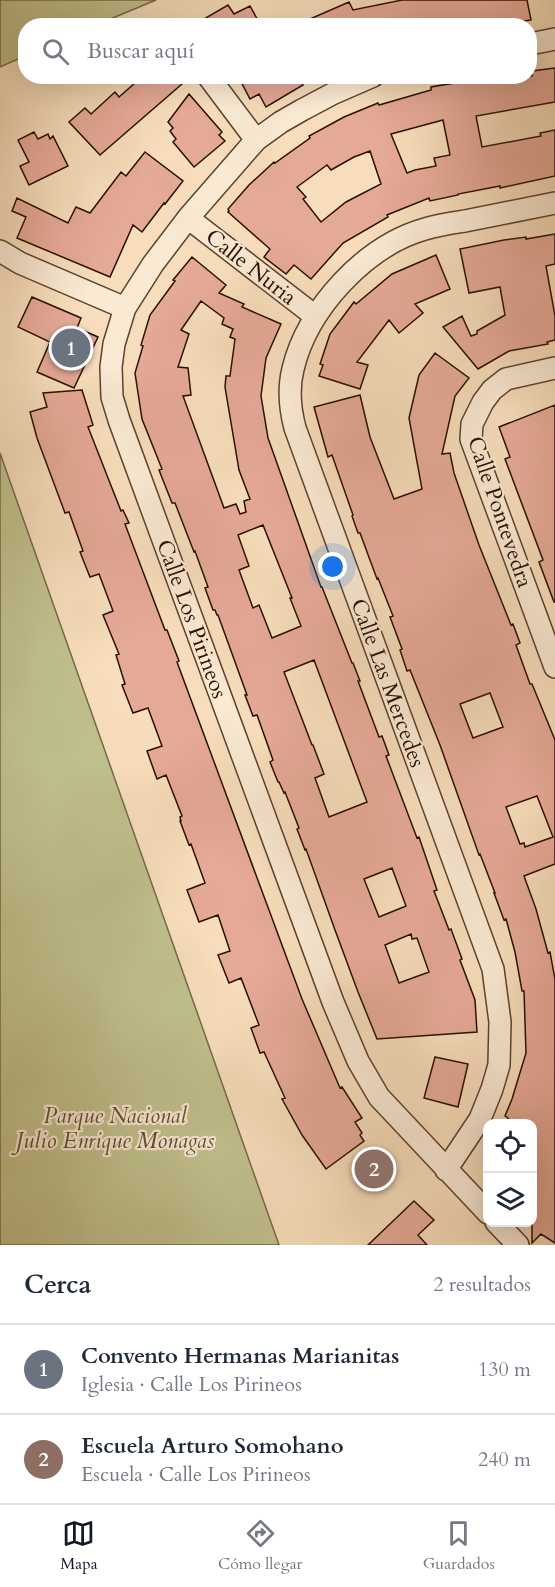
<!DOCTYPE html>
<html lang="es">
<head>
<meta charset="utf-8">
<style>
	body { margin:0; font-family:Cardo,serif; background:#f6f6f7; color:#1f2937 }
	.controls { position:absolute; right:18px; bottom:18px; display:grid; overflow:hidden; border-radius:12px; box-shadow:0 6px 24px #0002 }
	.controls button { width:54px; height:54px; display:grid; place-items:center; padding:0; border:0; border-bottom:2px solid #e0e1e3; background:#fff; color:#1f2937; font:30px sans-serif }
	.you { position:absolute; left:333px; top:567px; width:21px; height:21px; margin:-15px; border:4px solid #fff; border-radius:50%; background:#1a73e8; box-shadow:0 0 0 9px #1a73e833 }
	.badge { display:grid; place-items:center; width:39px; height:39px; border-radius:50%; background:#111827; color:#fff; font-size:20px; font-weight:700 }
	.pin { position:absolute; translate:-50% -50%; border:3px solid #fff; box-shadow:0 2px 6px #0006 }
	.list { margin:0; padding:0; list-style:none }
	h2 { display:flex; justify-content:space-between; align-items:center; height:78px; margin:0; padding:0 24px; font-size:26px }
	h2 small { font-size:20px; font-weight:400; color:#747a83 }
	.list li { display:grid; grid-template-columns:39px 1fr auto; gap:18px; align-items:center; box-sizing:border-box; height:90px; padding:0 24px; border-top:2px solid #e0e1e3 }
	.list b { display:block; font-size:22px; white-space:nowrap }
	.list p { margin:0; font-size:20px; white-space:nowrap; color:#747a83 }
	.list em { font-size:20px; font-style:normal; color:#747a83 }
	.icon { flex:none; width:33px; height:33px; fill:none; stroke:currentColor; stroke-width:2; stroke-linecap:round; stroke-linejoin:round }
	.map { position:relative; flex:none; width:555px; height:1245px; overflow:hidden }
	.search { position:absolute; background:#fff; box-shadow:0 6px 24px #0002; left:18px; right:18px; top:18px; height:66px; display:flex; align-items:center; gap:15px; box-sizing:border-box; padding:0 21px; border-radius:24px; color:#747a83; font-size:22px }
	.sheet { height:258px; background:#fff }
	nav { display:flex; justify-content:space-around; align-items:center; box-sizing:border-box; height:84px; border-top:2px solid #e0e1e3; background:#fff; font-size:16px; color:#747a83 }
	nav a { display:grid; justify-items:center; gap:3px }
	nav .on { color:#111827 }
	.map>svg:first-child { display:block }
	.green { fill:#c0c08d; stroke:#756848; stroke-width:1.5 }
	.building { fill:#e5a997; stroke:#2a0f02; stroke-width:1.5; fill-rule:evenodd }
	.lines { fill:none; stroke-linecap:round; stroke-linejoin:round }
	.minor-casing { stroke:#5d4230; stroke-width:24 }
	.minor { stroke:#fae9d3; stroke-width:21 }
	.labels { text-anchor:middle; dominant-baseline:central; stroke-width:4.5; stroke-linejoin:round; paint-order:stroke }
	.street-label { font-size:22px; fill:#2a0f02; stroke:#fae9d3 }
	.park-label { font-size:22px; font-style:italic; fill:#5e4d33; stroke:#fae9d3 }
</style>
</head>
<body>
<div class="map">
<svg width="555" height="1245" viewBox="0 0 555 1245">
	<rect width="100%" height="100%" fill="#f7ddbb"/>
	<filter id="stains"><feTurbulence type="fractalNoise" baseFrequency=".00333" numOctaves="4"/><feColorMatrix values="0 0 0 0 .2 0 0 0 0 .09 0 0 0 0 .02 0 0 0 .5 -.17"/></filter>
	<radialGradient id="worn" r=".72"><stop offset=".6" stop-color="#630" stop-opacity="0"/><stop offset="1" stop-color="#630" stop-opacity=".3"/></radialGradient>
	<path class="green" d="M0 0H156L96 25 26 26 25 56 0 67Z
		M0 453 279 1245H0Z"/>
	<path class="building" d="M402 0H527L531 20 494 26H294L349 2 353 10Z
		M228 5 234 14 250 6 261 26H192Z
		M555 68V102L476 116 482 147 541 136 540 133 555 130V176L500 188V186L458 194V195L430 201 429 198 387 215 388 217 343 243 311 279 294 265 286 274 264 257 270 249 228 212 229 211 228 209 249 185 274 162 275 163 310 138 309 136 344 117 378 103 379 105 431 90V87L490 77V79L503 76H532V71ZM443 120 450 155 434 158 436 166 415 170 407 173 391 134ZM370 151 381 184 346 202 321 222 303 199 306 197 297 187 327 165 331 170 354 157Z
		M143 76H175L182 84 100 155 69 122 85 108 91 114 115 92 119 97Z
		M238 76H298L303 85 266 107 259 94 250 99Z
		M189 94 222 132 219 135 225 141 194 167 173 142 176 139 170 131 173 128 168 122Z
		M34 132 38 139 48 134 50 139 53 136 68 166 29 185 20 166 29 162 18 140Z
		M145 152 183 181 165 204 164 203 142 232 133 225 110 277 17 238 26 217 12 211 17 198 68 223 76 207 90 213 121 172 126 176Z
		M555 234V264L546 266 555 316V340L547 342 548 344 509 351 478 369 443 327 462 316 471 336 477 334V331L505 315 500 287 469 293 460 249 504 240 526 237V239Z
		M436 255 450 289 415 304 423 313 399 333 389 320 357 362 368 365 360 389 319 376 323 365 320 364 330 334 354 302 356 304 392 274Z
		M192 257 226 285 219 293 244 304 242 307 281 324 266 358 261 396 268 438 321 587H322L352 663H353L360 681H358L379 737 382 736 389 755 386 756 417 838 419 837 437 890 434 891 449 930 451 929 462 959 460 960 475 1000 477 1032 377 1039 358 992 335 930 306 849 305 850 297 829 299 828 285 792 284 793 279 782H278L270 762 273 760 257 715 253 716 245 695H247L218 615H217L215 610H213L205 588 208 587 195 551 194 552 175 503H172L159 470 162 469 142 419 135 373 143 346 141 345 150 315 175 281 173 280ZM201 301 224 318 222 324 233 329 230 337 235 339 230 376H226L225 387 239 470 250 499 244 501 246 512 240 514 236 504 224 508 183 396 191 395 188 368 178 367 189 334 181 330ZM263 525 292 598H290L301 626 272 638 259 605 253 608 239 570 249 566 238 535ZM314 660 367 802 329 817 315 778 324 774 313 745H312L284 672ZM392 868 406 906 379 917 364 879ZM411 934 412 939 417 938 429 972 399 983 385 945Z
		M32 297 81 318 77 328 98 337 74 388 37 372 50 342 18 327Z
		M435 353 469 378 455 396 442 454 450 453 454 473 479 545 511 625 513 624 520 643 516 645 530 684H532L555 740V864L524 876 536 909 548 953 550 952 555 979V1243L541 1234 532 1243V1124H506L508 1118 505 1116 512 1099 526 1053 524 991H522L515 952 506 919 504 920 494 893H495L480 854 479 855 440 745 410 670 407 671 400 650 402 649 390 617 393 616 378 578 377 579 360 533H358L352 516 353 515 332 455 328 457 314 407 360 395 370 437 394 499 422 489 409 418 419 375ZM490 693 503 727 473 738 460 704ZM537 796 553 837 525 847 524 843 520 844 506 807Z
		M82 390 93 425 88 427 121 511 123 510 129 523 125 524 165 630H167L179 661 177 662 302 999 340 1088 342 1087 362 1118 355 1122 362 1133 360 1135 364 1141 326 1169 302 1135 282 1099 285 1098 264 1052 260 1053 251 1028 259 1025 241 978 229 983 218 955 230 951 218 915 199 922 187 890 205 883 191 844 189 845 180 821H181L180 817 182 816 166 775 157 779 147 751 162 746 148 708 133 713 122 685 125 684 116 655 119 654 103 615 113 611 99 574 90 577 80 552 83 551 69 512 65 513 37 438 30 412 47 407 43 393Z
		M555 405V602H554L539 562 543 560 505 459 510 457 499 427Z
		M435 1057 468 1064 458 1107 424 1098Z
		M414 1201 434 1220 418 1235 427 1245H368Z"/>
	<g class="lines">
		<defs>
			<path id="minor" d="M530 44 555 39
				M208 76 256 140
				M373 76 334 93 302 110 281 122 256 140 188 218 153 264 125 308 114 344 111 367 112 397 119 420 333 1002 358 1061 379 1097 488 1213
				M188 218 315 316
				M0 251 20 263 125 308
				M555 368 506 379 492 390 483 402 472 424 471 439 555 667
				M446 1170 480 1119 492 1089 499 1065 500 1022 493 969 295 428C290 409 288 389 293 369 307 309 365 246 425 229 438 225 452 223 465 221 495 215 525 209 555 203
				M496 1222 518 1245"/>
		</defs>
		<use href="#minor" class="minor-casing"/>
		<use href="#minor" class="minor"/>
	</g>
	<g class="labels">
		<g class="street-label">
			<text transform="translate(251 267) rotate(38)">Calle Nuria</text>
			<text transform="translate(500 512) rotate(71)">Calle Pontevedra</text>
			<text transform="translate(192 619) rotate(70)">Calle Los Pirineos</text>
			<text transform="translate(388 683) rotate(70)">Calle Las Mercedes</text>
		</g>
		<g class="park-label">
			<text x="115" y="1116">Parque Nacional<tspan x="115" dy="25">Julio Enrique Monagas</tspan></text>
		</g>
	</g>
	<rect width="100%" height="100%" filter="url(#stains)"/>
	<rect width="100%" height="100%" fill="url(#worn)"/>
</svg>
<div class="controls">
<button><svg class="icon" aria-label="locate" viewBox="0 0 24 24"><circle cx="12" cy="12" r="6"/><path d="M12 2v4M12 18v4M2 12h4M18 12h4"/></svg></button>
<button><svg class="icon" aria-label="layers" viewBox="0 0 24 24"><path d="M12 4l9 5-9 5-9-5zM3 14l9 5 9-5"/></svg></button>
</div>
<div class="you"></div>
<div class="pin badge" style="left:71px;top:348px;background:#6b7280">1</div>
<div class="pin badge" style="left:374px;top:1169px;background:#8d6e63">2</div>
<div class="search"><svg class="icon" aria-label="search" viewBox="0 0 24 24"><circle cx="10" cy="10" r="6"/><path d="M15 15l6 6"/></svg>Buscar aquí</div>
</div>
<section class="sheet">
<h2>Cerca<small>2 resultados</small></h2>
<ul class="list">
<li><span class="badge" style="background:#6b7280">1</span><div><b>Convento Hermanas Marianitas</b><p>Iglesia · Calle Los Pirineos</p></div><em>130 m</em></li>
<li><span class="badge" style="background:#8d6e63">2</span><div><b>Escuela Arturo Somohano</b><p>Escuela · Calle Los Pirineos</p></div><em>240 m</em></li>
</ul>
</section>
<nav>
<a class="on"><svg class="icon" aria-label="map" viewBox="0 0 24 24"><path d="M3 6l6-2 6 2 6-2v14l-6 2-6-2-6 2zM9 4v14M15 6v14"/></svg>Mapa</a>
<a><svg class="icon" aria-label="directions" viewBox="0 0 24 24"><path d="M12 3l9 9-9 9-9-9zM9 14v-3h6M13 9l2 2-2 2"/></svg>Cómo llegar</a>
<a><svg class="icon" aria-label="saved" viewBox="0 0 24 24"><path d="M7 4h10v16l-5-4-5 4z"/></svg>Guardados</a>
</nav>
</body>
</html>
